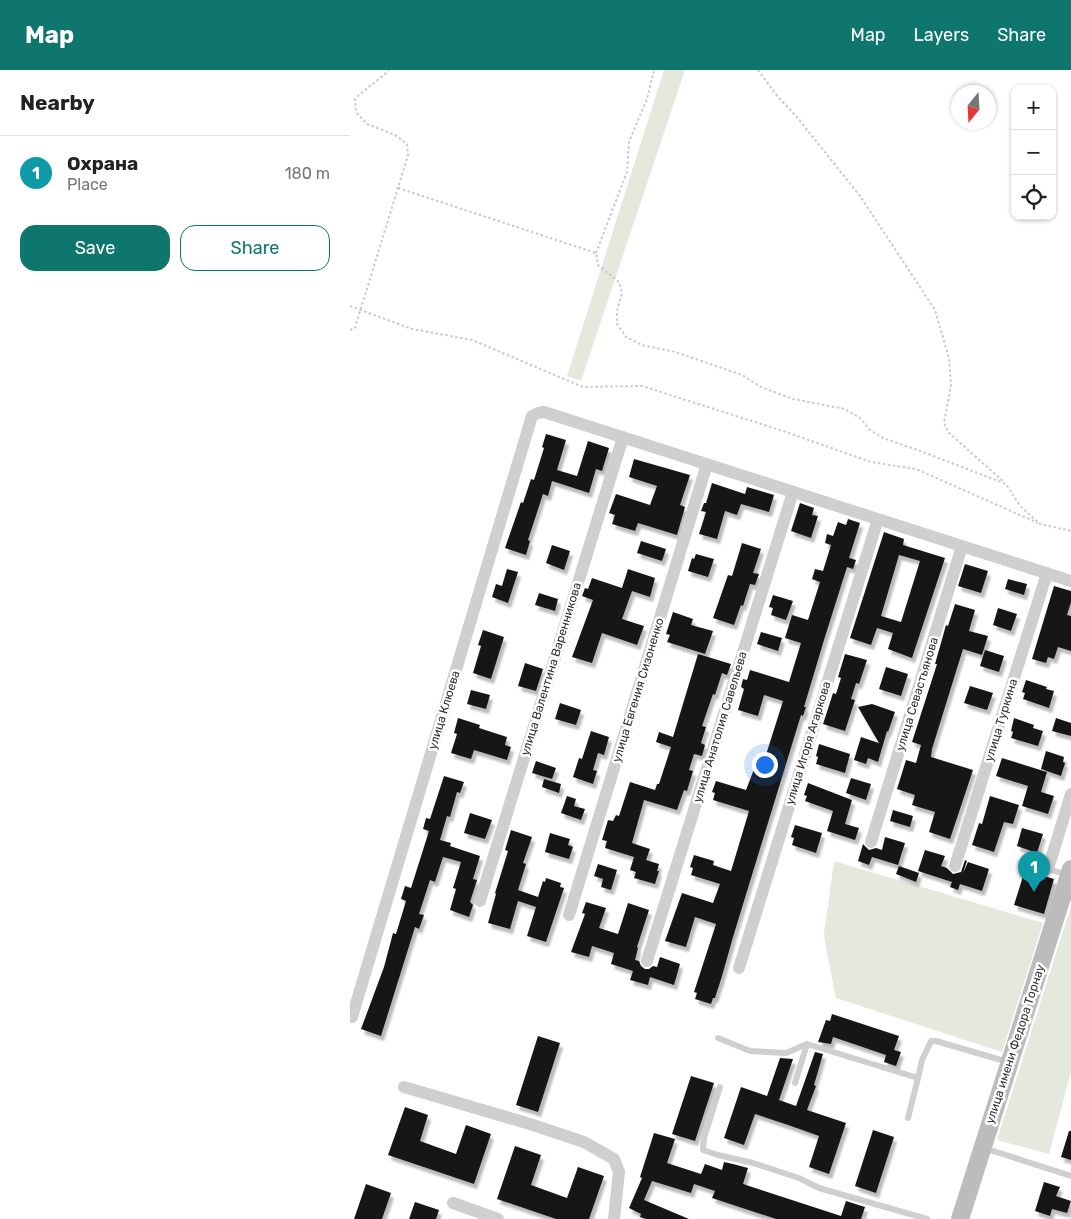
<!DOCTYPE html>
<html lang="en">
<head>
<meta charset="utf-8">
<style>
	body { margin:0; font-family:Rubik,sans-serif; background:#f6f6f6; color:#222 }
	.controls { position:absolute; right:15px; top:15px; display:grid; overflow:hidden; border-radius:10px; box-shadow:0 1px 4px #0004 }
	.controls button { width:45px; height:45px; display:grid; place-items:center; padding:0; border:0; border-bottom:1px solid #e0e0e0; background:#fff; color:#222; font:25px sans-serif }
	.compass { position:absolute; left:601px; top:15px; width:45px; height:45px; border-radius:50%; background:#fff; box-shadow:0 1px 4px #0004; rotate:198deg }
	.you { position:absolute; left:414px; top:694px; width:18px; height:18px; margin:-12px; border:4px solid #fff; border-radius:50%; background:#1a73e8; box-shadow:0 0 0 8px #1a73e833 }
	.badge { display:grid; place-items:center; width:32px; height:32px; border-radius:50%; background:#0f766e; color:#fff; font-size:16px; font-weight:700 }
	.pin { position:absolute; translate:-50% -41px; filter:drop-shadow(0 1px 2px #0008) }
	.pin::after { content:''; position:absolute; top:26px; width:18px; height:15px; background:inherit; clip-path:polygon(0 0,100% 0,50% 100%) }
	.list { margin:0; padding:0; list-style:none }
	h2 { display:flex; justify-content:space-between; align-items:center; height:65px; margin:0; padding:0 20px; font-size:21px }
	h2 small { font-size:16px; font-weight:400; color:#767676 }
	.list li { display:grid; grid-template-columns:32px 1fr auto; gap:15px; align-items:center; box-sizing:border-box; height:75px; padding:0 20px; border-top:1px solid #e0e0e0 }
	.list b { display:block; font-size:19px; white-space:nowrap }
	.list p { margin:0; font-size:16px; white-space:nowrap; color:#767676 }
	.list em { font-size:16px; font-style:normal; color:#767676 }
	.actions { display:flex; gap:10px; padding:15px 20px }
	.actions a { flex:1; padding:11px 0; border:1px solid #0f766e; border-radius:15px; text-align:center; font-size:18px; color:#0f766e }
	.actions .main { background:#0f766e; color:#fff }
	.icon { flex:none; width:28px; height:28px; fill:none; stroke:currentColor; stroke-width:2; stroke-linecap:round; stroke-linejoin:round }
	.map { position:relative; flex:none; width:721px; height:1149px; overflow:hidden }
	header { display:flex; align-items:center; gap:30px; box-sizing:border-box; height:70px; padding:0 25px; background:#0f766e; color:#fff }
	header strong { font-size:24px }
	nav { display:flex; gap:28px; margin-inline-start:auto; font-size:18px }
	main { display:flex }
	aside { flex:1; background:#fff }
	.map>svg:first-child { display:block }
	.green { fill:#e4e8dd }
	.building { fill:#191919; fill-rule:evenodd; filter:url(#shadow) }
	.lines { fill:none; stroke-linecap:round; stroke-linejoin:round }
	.path { stroke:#c9c9c9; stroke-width:2; stroke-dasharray:2.5 2.5; stroke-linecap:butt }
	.lane { stroke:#cfcfcf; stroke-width:6 }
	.street { stroke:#cfcfcf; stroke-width:12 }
	.secondary { stroke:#bcbcbc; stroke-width:18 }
	.labels { text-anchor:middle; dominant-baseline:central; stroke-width:5; stroke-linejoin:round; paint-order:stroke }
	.street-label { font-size:12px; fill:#323232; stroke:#fff }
</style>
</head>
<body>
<header>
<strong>Map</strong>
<nav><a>Map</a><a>Layers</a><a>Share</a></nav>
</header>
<main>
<aside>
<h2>Nearby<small></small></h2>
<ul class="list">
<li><span class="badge" style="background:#0f9aa8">1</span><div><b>Охрана</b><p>Place</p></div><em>180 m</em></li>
</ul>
<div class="actions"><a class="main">Save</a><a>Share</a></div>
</aside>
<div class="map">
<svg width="721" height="1149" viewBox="0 0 721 1149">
	<defs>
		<filter id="shadow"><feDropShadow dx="3" dy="5" stdDeviation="1" flood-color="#0004"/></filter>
	</defs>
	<rect width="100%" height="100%" fill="#fff"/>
	<path class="green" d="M314 0H335L231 311 217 306Z
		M484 791 693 853 652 982 486 928 476 879 474 863Z
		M721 836V1002L699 1084 647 1070Z"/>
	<path class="building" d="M196 364 216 370 207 400 227 406 238 371 259 378 252 401 246 399 239 423 202 411 198 426 193 424 178 470 180 471 176 485 155 478 171 432 173 433 181 409 184 410 194 378 192 377Z
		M284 389 340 405 330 435 335 437 327 465 288 453 285 461 262 454 265 445 259 443 266 424 300 435 307 416 279 407Z
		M362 413 395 424 397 417 424 425 419 442 391 434 387 445 375 441 367 469 349 464 356 442 351 441 354 433H356Z
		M450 433 464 438 462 445 468 446 461 468 441 461Z
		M498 449 510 453 499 488 506 490 503 499 497 497 474 570 454 637H456L453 646 451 645 440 681 383 867 372 906 365 928H363L361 934 345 929 347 923 344 922 366 854 345 847 336 877 315 871 332 823 363 833 370 814 341 805 343 798 340 797 344 785 364 791 363 795 381 801 399 741 363 730 365 723 362 722 366 711 396 720 408 689 414 691 433 631 414 625 408 646 388 640 394 619 391 617 393 609 397 610 400 600 439 612 451 573 435 568 442 545 458 550 470 512 462 509 465 499 473 501 481 475 475 473 477 464 483 466 488 452 496 455Z
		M534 462 554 469 553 475 595 488 562 588 538 579 543 563 527 558 521 575 500 568ZM549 485 570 491 551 552 531 546Z
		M291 471 316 479 312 491 287 483Z
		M392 473 411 479 403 503 409 504 405 515 400 514 393 536 391 535 384 555 363 548 378 505 382 506Z
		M202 475 220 481 214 500 196 493Z
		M346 484 364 489 358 507 338 501 342 488 344 489Z
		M615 494 638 501 631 523 608 516Z
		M157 499 168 502 158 533 142 527 146 514 152 516Z
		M278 499 305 508 300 527 282 521 272 549 294 556 287 575 252 563 242 593 222 587 243 530 232 526 235 518 238 519 242 508 272 518Z
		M658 509 677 514 674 525 655 519Z
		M704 516 721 521V532L717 545 721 546V581L708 577 704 589 698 587 696 593 682 589Z
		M189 523 208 529 205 541 185 535Z
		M423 525 443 531 436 550 421 545 423 538 419 537Z
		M605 534 625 540 619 561 638 566 632 585 613 579 582 679 581 687 623 700 600 769 579 762 585 742 562 735 565 725 547 719 556 690 566 693 571 675 562 672 587 594H585L596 555 598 556Z
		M648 538 667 544 661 561 643 555Z
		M323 542 343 549 341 555 363 561 355 584 317 572 320 565 316 564Z
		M133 560 154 567 141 609 123 603 131 576 128 575Z
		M411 562 432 568 428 581 407 574Z
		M635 580 654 586 649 602 630 596Z
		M348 584 381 594 377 605 372 603 365 625 363 624 352 656 356 657 351 673 355 675 352 686 344 684 339 700 343 701 337 721 334 720 327 740 294 730 282 773 300 779 296 790 309 794 307 801H309L305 814 284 808 286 802 280 800 284 787 255 778 257 771 252 770 258 750 263 751 266 745 269 746 280 712 305 720 307 714H309L321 677 306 672 309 662 323 667Z
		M495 584 517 590 509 614 506 613 501 629 505 630 495 661 473 654 483 623 486 624 491 608 488 607Z
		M175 593 193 599 186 621 168 616Z
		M536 597 558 604 551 626 529 619Z
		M676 610 697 617 696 619 704 621 699 638 673 629 675 623 672 622Z
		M620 616 643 623 637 640 614 633Z
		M121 620 140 625 136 639 117 634Z
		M210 633 231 640 226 655 205 649Z
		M522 634 545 642 538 662 537 661 528 692 518 688 516 694 504 690 511 667 529 673 508 637Z
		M108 648 130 655 129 658 157 667 155 675 161 677 157 690 124 680 121 689 101 683 107 664 104 663Z
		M664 648 684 655 683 658 693 661 688 676 661 668 663 662 661 661Z
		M706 648 721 653V666L702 661Z
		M241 661 259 667 254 685 248 683 243 700 247 701 243 714 223 707 229 688 232 689Z
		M469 674 500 684 495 703 466 694 468 687 466 686Z
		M696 681 714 687 713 692 715 693 711 706 691 699Z
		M652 688 697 702 691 722 704 726 698 744 672 736 678 716 646 706Z
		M186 691 206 698 202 709 182 703Z
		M94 706 114 712 110 723 107 722 100 747 97 746 90 770 101 773 100 776 130 786 123 809 127 810 120 832 123 835 119 847 100 840 106 819 103 818 111 792 93 787 85 812 80 810 69 844 74 845 69 859 65 857 31 966 11 959 34 897 43 863 46 864 56 831 51 829 55 816 61 818 79 761 73 759 76 748 80 749Z
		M501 708 521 714 516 730 496 723Z
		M194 709 211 714 209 723 192 717Z
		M458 713 502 730 495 754 509 758 505 770 477 761 483 741 455 731 457 726 454 725Z
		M217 726 226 729 224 736 235 739 231 750 211 743Z
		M640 726 669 735 663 754 654 752 644 782 622 775 629 753 632 754Z
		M543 740 563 746 560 757 540 751Z
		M120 743 142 750 135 769 114 763Z
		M445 755 472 763 466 783 442 775 444 768 441 767Z
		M672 758 693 764 687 783 667 776Z
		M161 760 182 767 173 793 176 794 168 820 188 827 193 811 195 812 196 808 211 813 210 817 214 818 196 872 177 866 186 837 168 831 160 859 138 853 146 824 145 823 158 781 155 780Z
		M200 763 220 769 218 775 223 777 219 789 195 782Z
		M535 767 555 773 548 795 522 787 519 795 508 791 513 774 519 780 526 778 532 780Z
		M575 780 595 786 591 796 597 798 603 804 611 802 615 790 617 791 613 803 618 792 639 799 632 821 610 814 608 820 600 817 602 812 568 801Z
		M248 794 267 800 261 820 251 817 253 809 244 806Z
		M549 796 569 803 566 812 546 804Z
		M675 800 704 809 694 844 664 835Z
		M236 832 256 838 249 858 268 864 278 833 299 840 287 877 288 878 285 890 289 891 291 896 295 899H299L303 896 307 897 310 887 330 894 324 915 300 907 298 915 280 910 283 901 261 894 264 883 242 876 239 887 221 882 235 844 232 843Z
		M482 944 549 966 544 980 551 982 546 996 534 992 536 985 483 967 481 974 468 972 476 950 480 951Z
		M188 966 210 973 188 1042 166 1035Z
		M465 982 473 984 464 1015 466 1016 457 1040 496 1053 479 1104 459 1097 469 1066 441 1056 405 1044 394 1075 374 1068 391 1017 417 1026 430 988 443 989 429 1030 446 1036Z
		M341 1006 364 1013 345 1071 322 1064Z
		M55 1037 78 1045 70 1071 106 1084 116 1055 141 1064 124 1114 38 1085Z
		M523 1060 544 1067 526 1123 505 1116Z
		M719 1061H721V1090L711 1087Z
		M304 1063 325 1069 317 1093 351 1104 355 1094 372 1100 374 1092 383 1094 398 1098 393 1114 491 1146 496 1131 515 1137 511 1149H426L362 1128 365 1121 344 1114 341 1123 302 1111 294 1130 339 1149H296L290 1147 291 1144 279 1138 292 1108 290 1107Z
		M165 1076 191 1085 181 1115 217 1128 228 1097 254 1106 239 1149H206L147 1129Z
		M694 1112 710 1117 706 1126 721 1131 717 1143 702 1139 700 1146 685 1141Z
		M16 1114 41 1123 32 1149H4Z
		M65 1132 89 1140 86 1149H59Z"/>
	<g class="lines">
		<path class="path" d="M408 0 428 27 447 47 510 126 585 240 599 288 601 315 594 353 598 362 654 412
			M48 118 246 183 248 195 269 212 272 223 267 241V254L276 267 292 275 325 282 392 305 411 317 443 329 495 339 510 348 520 360 533 368 573 382 656 414 670 436 690 454 721 461
			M246 183 277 102 279 72 297 29 304 0
			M0 236 62 259 122 270 233 317 292 316 436 362 521 392 566 399 688 453
			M0 260 5 258 58 85 57 74 45 65 17 54 6 42 5 29C16 18 28 11 39 0"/>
		<path class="lane" d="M698 799 718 805
			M368 968 400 981 436 983 457 974
			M445 1013 457 974 568 1008 572 990 581 971H586L658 992
			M370 1017 354 1068 353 1080 368 1085 403 1093 449 1108 469 1118 577 1149
			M558 1048 568 1008
			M634 1078 721 1106"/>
		<path class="street" d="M521 772 612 476
			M605 796 697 503
			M698 799 721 724
			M130 831 273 367
			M219 845 357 394
			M297 891 443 422
			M389 898 528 449
			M2 947 182 346 188 343 194 342 721 511
			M54 1017 180 1054 234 1072 264 1089 269 1102 264 1149
			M103 1133 148 1149"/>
		<path class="secondary" d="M610 1149 721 799"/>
	</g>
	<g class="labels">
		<g class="street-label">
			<text transform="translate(201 599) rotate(-73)">улица Валентина Варенникова</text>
			<text transform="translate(288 620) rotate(-73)">улица Евгения Сизоненко</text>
			<text transform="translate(567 624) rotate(-73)">улица Севастьянова</text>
			<text transform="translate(94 640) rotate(-73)">улица Клюева</text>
			<text transform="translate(651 650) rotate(-73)">улица Туркина</text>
			<text transform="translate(370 657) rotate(-73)">улица Анатолия Савельева</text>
			<text transform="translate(458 673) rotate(-73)">улица Игоря Агаркова</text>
			<text transform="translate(665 974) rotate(-72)">улица имени Федора Торнау</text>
		</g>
	</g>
</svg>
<div class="controls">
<button>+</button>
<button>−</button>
<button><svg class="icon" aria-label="locate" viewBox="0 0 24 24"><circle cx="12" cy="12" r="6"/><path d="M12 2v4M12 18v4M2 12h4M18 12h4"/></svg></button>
</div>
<svg class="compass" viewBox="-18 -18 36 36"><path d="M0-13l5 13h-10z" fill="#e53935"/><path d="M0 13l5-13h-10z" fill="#767676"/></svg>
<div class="you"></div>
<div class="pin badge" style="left:684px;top:822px;background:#0f9aa8">1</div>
</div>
</main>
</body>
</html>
